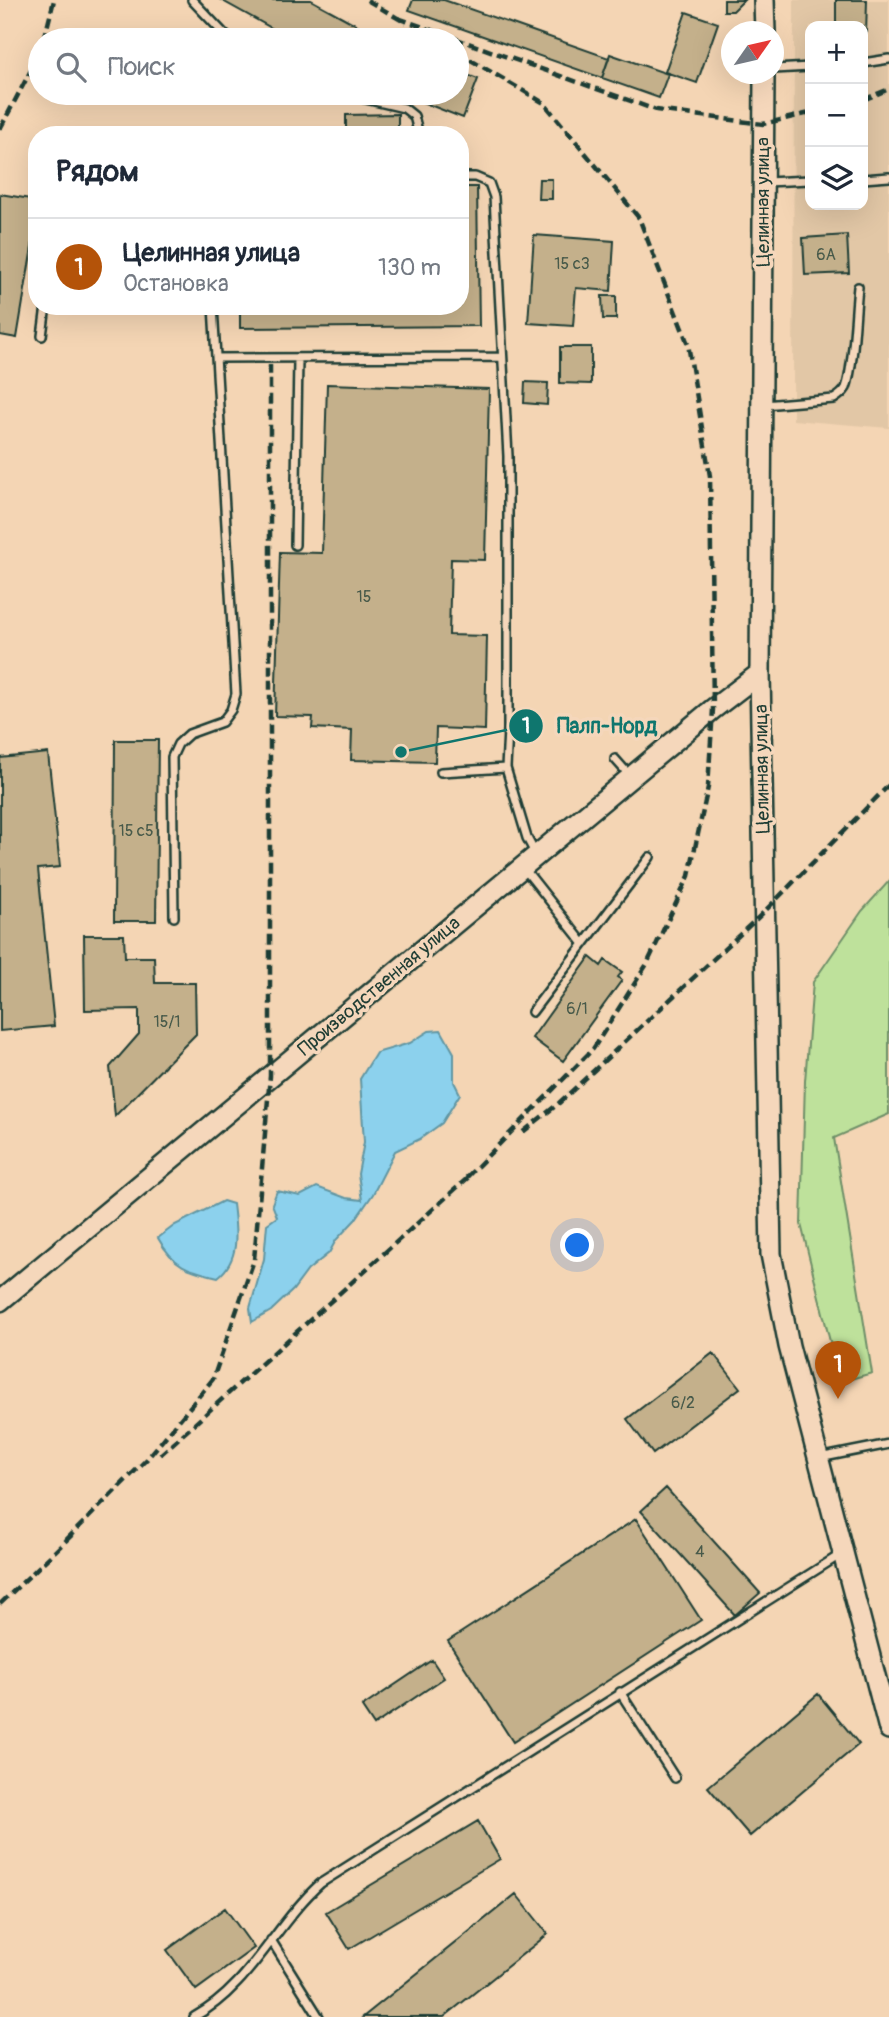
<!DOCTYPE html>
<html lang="ru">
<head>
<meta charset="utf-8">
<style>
	body { margin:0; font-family:Pangolin,sans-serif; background:#f2f2f3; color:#1f2937 }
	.controls { position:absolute; right:21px; top:21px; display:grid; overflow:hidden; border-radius:14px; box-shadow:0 7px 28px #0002 }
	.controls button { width:63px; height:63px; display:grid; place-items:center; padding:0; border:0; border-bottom:2px solid #e0e1e3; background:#fff; color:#1f2937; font:35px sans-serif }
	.compass { position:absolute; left:721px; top:21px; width:63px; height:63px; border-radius:50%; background:#fff; box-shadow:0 7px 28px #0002; rotate:56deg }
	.you { position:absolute; left:578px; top:1246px; width:24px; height:24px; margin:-18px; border:5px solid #fff; border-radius:50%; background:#1a73e8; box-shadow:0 0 0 10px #1a73e833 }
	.badge { display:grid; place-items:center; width:46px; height:46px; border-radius:50%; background:#b45309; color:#fff; font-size:23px; font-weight:700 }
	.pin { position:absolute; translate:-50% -58px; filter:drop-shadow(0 2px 4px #0008) }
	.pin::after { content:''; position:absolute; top:37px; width:24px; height:21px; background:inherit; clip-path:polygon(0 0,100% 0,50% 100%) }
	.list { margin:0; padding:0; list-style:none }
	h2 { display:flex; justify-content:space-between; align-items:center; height:91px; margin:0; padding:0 28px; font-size:30px }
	h2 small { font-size:23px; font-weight:400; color:#747a83 }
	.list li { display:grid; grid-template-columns:46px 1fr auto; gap:21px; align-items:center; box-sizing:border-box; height:98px; padding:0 28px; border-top:2px solid #e0e1e3 }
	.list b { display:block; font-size:26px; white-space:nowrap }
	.list p { margin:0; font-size:23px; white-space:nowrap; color:#747a83 }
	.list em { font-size:23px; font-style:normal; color:#747a83 }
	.icon { flex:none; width:38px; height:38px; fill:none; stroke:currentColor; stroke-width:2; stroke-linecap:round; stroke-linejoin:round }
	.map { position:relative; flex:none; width:889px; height:2017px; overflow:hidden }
	.search { position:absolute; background:#fff; box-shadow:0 7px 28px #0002; left:28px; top:28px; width:441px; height:77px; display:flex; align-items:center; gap:18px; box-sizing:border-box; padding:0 24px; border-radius:38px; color:#747a83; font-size:26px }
	.panel { position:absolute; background:#fff; box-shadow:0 7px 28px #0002; left:28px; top:126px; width:441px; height:189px; border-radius:28px }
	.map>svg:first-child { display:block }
	.built { fill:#e2c7a6; fill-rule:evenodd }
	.green { fill:#bee19b; stroke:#6e8f68; stroke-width:2 }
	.water { fill:#8cd1ed; stroke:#6096a3; stroke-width:2 }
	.building { fill:#c4b08b; stroke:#1f3d34; stroke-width:2 }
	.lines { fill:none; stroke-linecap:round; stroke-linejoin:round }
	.lane-casing { stroke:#1f3d34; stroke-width:12 }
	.secondary-casing { stroke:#1f3d34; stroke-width:24 }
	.lane { stroke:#f5d7bb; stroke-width:7 }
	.secondary { stroke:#f5d7bb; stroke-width:19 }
	.rail { stroke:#1f3d34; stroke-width:4.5; stroke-dasharray:10 5; stroke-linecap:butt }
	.labels { text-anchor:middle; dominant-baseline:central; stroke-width:7; stroke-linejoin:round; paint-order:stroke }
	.number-label { font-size:16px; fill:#485a4a }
	.street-label { font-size:19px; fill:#1f3d34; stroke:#f5d7bb }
	.leader { fill:none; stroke:#0f766e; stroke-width:2.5 }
	.callout-dot { fill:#0f766e; stroke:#f5d7bb; stroke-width:2.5 }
	.mark-label { font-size:21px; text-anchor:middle; font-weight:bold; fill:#fff }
	.callout-label { font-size:21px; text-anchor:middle; font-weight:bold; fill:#0f766e; stroke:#f5d7bb; stroke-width:7; stroke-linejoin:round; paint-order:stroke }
</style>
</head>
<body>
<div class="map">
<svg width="889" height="2017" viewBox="0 0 889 2017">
	<rect width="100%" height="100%" fill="#f4d5b4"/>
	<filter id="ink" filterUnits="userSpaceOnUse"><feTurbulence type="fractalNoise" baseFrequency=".0143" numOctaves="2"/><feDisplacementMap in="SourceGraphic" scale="14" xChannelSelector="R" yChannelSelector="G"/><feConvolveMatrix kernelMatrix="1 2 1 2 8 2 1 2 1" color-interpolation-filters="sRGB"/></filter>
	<g filter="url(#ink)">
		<path class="built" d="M794 0H889V428L793 420ZM810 26H863V205H810Z"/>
		<path class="green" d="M889 881V1114L834 1138 872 1373 840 1382 801 1224 805 1081 813 982 862 911Z"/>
		<path class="water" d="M441 1030 454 1053V1082L460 1094 442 1123 420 1139 395 1151 373 1194 355 1220 336 1240 329 1253 308 1270 293 1290 271 1311 252 1322 250 1308 264 1259 267 1224 277 1217 272 1204 277 1191 300 1196 317 1187 346 1198 362 1200 358 1174 364 1142 360 1079 376 1053 410 1043 429 1031Z
			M223 1201 233 1204C236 1230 241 1259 218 1277 188 1270 174 1267 158 1238L175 1225Z"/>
		<path class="building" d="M221 0H311L357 25 349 40H293Z
			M413 0H444L609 58 602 78 409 10Z
			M724 0H744L733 11H724Z
			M836 0H867L866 34H863V26H836Z
			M686 12 718 23 697 83 665 72Z
			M610 54 668 74 659 98 602 78Z
			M457 71 478 79 463 118 399 93H457Z
			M398 114V135H346V115Z
			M539 179H552V199H538Z
			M460 187H477L479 326 240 328V306H460Z
			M0 194 37 200V217L17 338 0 335Z
			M534 235 614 241 611 291 576 288 573 326 528 323Z
			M847 235 849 273 805 275 803 238Z
			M602 296H616V319H603Z
			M560 347H591V384L560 383Z
			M525 382 548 383 547 405 524 403Z
			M327 384 489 389 485 560 451 559 449 635 487 636 485 730 436 728 435 762 351 760 352 730 312 728 313 717 275 716 280 552 322 553Z
			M115 740H158L156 921H114Z
			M48 753 60 867 38 869 54 1026 0 1031V758Z
			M84 935H124L125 957H154L155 983H195L196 1034 115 1116 110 1067 139 1034V1009L85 1010Z
			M590 957 601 966 605 960 622 972 618 977 622 980 563 1061 532 1038Z
			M713 1353 740 1388 653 1454 627 1419Z
			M666 1488 760 1593 735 1615 641 1511Z
			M636 1519 701 1620 513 1742 448 1641Z
			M432 1660 444 1678 374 1725 362 1707Z
			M818 1694 859 1744 750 1836 708 1787Z
			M478 1821 500 1859 349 1949 326 1912Z
			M516 1894 548 1934 444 2017H363Z
			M225 1908 254 1948 196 1990 167 1950Z"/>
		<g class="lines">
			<defs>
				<path id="lane" d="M192 0 230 40
					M863 63 889 59
					M774 69 810 67
					M340 93 404 108 414 116 419 135
					M460 177H475L489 183 494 197 508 456V729L506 768 527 838 535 853
					M863 179 889 177
					M766 182 810 180
					M42 336 46 306
					M216 358 502 357
					M764 405 834 399C839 396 843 393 846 388 854 366 855 313 858 287
					M295 545 298 359
					M615 759 631 777
					M441 772 506 768
					M523 867 584 944
					M174 917 172 757 178 744 189 734 222 722 231 710 236 694 213 306
					M532 1012 650 857
					M819 1458 889 1444
					M620 1692 675 1778
					M271 1940 319 2017
					M194 2017C250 1987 275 1924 321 1883L843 1553"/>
				<path id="secondary" d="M764 0 765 32
					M764 74 760 673 771 1254 789 1346 889 1729
					M0 1301 713 709 760 673"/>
			</defs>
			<use href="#lane" class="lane-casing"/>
			<use href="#secondary" class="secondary-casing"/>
			<use href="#lane" class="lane"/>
			<use href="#secondary" class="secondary"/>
			<path class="rail" d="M367 0 406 23
				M398 18 656 110 763 124 810 113
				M44 40 54 0
				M457 52 544 103 639 218 688 344 710 476 713 709 708 787 689 876 647 964 593 1049 464 1180
				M863 100 889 89
				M0 129 40 53
				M523 1132 559 1103 764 912 889 785
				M160 1455 472 1174
				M66 1540 147 1459 213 1379 254 1260 270 1076V365
				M0 1604 72 1535"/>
		</g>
	</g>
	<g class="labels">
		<g class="number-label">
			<text x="826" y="255">6А</text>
			<text x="572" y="264">15 с3</text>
			<text x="364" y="597">15</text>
			<text x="136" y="831">15 с5</text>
			<text x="577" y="1009">6/1</text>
			<text x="167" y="1022">15/1</text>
			<text x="683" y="1403">6/2</text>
			<text x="700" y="1552">4</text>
		</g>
		<g class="street-label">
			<text transform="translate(763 202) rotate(-90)">Целинная улица</text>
			<text transform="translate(762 769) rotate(-91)">Целинная улица</text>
			<text transform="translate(379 986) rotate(-40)">Производственная улица</text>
		</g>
	</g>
	<path class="leader" d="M401 752L526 726"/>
	<g class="callout-dot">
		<circle cx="401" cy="752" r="7"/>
		<circle cx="526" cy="726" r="18"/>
	</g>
	<g class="mark-label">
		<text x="526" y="733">1</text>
	</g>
	<g class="callout-label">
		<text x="607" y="733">Палп-Норд</text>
	</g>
</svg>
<div class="controls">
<button>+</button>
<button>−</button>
<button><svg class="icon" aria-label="layers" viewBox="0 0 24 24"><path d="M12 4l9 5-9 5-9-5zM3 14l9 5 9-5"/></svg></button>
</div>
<svg class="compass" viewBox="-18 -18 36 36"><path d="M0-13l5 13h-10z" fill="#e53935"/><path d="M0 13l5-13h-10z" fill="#747a83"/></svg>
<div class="you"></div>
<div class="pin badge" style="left:838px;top:1399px">1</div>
<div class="search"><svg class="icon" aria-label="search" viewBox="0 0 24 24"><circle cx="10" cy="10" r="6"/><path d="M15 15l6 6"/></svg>Поиск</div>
<section class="panel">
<h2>Рядом<small></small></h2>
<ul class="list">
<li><span class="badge">1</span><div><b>Целинная улица</b><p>Остановка</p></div><em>130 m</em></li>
</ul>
</section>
</div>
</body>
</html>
